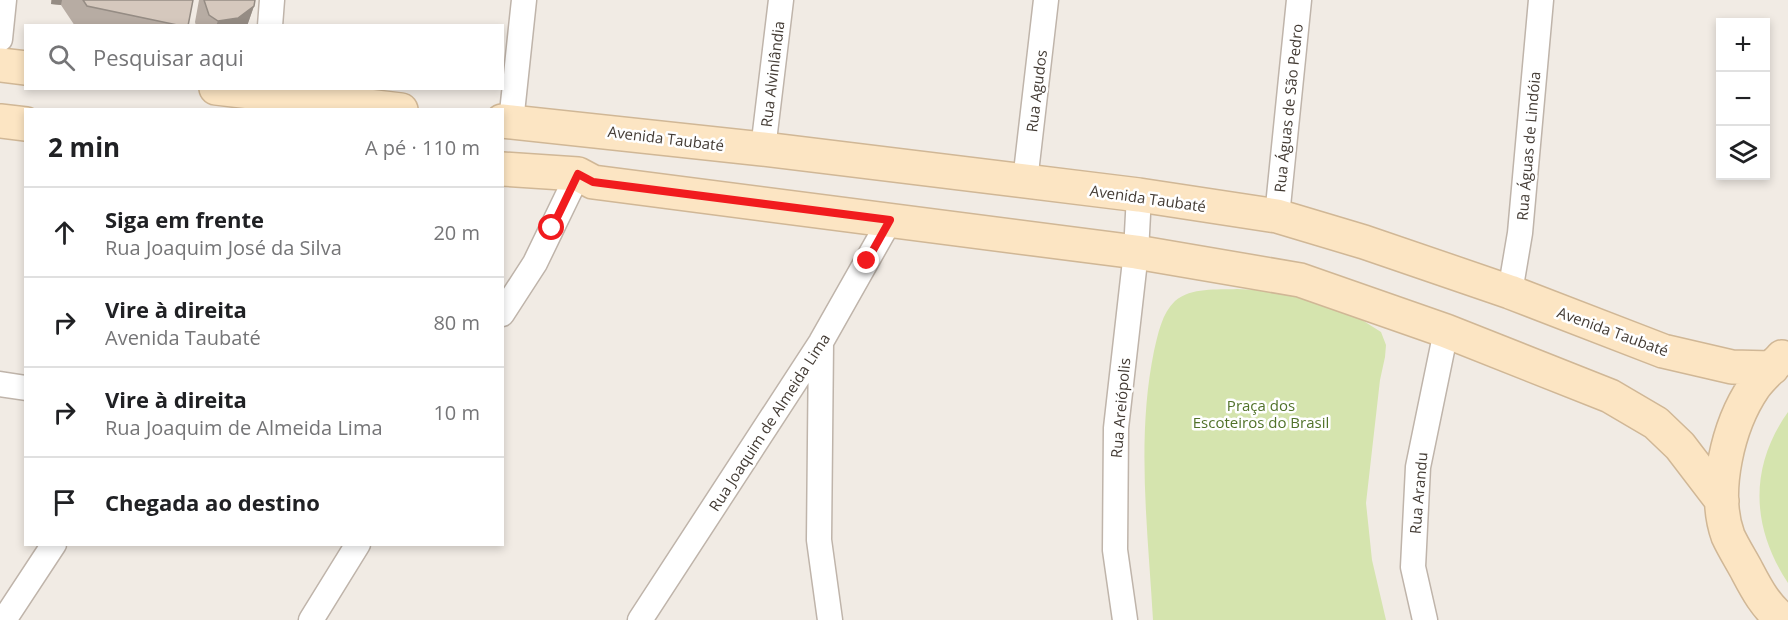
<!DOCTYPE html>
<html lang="pt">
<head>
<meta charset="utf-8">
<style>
	body { margin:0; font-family:"Open Sans",sans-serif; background:#f6f6f6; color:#202124 }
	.controls { position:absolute; right:18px; top:18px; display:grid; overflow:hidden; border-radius:0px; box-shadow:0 3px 9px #0003 }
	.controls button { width:54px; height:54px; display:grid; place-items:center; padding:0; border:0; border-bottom:2px solid #e0e0e0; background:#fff; color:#202124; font:30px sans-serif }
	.stop { position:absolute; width:18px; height:18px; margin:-14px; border:4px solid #f11b1e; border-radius:50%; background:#fff }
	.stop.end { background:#f11b1e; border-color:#fff; box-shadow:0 2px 6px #0008 }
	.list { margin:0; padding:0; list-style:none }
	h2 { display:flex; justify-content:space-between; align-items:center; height:78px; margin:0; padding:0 24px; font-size:26px }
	h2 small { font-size:20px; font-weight:400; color:#757577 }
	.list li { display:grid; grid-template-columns:39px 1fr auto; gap:18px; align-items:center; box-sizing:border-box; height:90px; padding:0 24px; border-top:2px solid #e0e0e0 }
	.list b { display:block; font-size:22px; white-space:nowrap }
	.list p { margin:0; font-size:20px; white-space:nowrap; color:#757577 }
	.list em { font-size:20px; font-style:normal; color:#757577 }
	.icon { flex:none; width:33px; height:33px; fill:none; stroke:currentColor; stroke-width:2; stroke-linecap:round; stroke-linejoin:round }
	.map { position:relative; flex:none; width:1788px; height:620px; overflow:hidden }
	.search { position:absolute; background:#fff; box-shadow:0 3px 9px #0003; left:24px; top:24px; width:480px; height:66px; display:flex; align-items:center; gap:15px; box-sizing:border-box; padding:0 21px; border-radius:0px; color:#757577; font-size:22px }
	.panel { position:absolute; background:#fff; box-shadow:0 3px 9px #0003; left:24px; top:108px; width:480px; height:438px; border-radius:0px }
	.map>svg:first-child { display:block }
	.green { fill:#d5e4ae }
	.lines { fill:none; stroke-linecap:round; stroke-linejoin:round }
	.street-casing { stroke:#bfb4aa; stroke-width:27 }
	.secondary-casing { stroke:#d0b796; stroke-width:36 }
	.street { stroke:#fff; stroke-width:24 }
	.secondary { stroke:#fce5c3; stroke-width:33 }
	.wall { fill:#b7aca3 }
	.shaded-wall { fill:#958c84 }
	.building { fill:#d5c8bd; stroke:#958c84; stroke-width:1.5 }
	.route { stroke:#f11b1e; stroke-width:8 }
	.labels { text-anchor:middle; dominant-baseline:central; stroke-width:5; stroke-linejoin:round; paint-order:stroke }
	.street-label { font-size:15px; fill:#433b34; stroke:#fff }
	.park-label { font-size:15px; fill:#51722a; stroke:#fff }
</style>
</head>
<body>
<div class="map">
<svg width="1788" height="620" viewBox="0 0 1788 620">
	<rect width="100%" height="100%" fill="#f1ebe4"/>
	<path class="green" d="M1237 289 1277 291 1318 300 1362 320 1381 332 1386 345 1385 357 1380 380 1366 503 1372 560 1386 620H1153C1148 531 1136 439 1154 351 1158 334 1162 313 1175 301 1192 287 1216 290 1237 289Z
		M1788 412V583C1751 527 1749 467 1788 412Z"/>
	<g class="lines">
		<defs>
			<path id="street" d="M270 26 272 0
				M0 39 4 0
				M511 122 524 0
				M763 149 781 0
				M1025 181 1046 0
				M1277 216 1299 0
				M1510 292 1520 233 1541 0
				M502 314 535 263 578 174
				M821 342 819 540 830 620
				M0 384 26 388
				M4 620 54 544
				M311 620 358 544
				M640 620 821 342 890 220
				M1125 620 1115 550 1116 428 1136 252 1139 195
				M1425 620 1413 567 1418 467 1446 331"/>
			<path id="secondary" d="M0 65 26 68
				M216 88 401 110
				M0 121 26 124
				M502 121 763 149 1139 195 1277 216 1364 242 1510 292 1663 351 1732 367 1772 368
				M502 169 578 174 593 182 1136 252 1300 280 1446 331 1610 396 1656 423 1680 446 1722 501
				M1782 357C1773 367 1762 376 1754 387 1728 425 1712 492 1728 536 1733 547 1740 558 1746 569 1756 588 1765 606 1783 620"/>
		</defs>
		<use href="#street" class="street-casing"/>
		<use href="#secondary" class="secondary-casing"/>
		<use href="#street" class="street"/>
		<use href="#secondary" class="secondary"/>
	</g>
	<path class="wall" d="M51 0H193L188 26H75L61 5 51 4Z
		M199 0H255L254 6 247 26H196L195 22Z"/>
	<path class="shaded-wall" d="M52 0H62L61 5 51 4Z
		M254 6 247 26H216L218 21Z"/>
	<path class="building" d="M83 0H193L188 26H182L87 6Z
		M204 0H255L254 6 238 18 218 21 209 15Z"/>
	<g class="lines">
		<path class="route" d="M552 228 578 174 593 182 890 220 867 261"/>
	</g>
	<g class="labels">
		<g class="street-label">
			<text transform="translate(772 74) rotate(-83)">Rua Alvinlândia</text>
			<text transform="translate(1036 91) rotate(-83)">Rua Agudos</text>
			<text transform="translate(1288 108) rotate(-84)">Rua Águas de São Pedro</text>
			<text transform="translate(666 138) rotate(7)">Avenida Taubaté</text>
			<text transform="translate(1528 146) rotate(-85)">Rua Águas de Lindóia</text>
			<text transform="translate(1148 198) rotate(8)">Avenida Taubaté</text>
			<text transform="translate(1613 331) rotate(20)">Avenida Taubaté</text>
			<text transform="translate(1120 408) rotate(-85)">Rua Areiópolis</text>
			<text transform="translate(769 422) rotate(-57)">Rua Joaquim de Almeida Lima</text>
			<text transform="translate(1418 493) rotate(-85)">Rua Arandu</text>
		</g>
		<g class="park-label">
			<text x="1261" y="405">Praça dos<tspan x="1261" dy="17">Escoteiros do Brasil</tspan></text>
		</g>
	</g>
</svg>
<div class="controls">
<button>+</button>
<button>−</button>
<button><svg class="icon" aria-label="layers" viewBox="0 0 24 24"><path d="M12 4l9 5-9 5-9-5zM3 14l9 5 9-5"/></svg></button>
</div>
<div class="stop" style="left:552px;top:228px"></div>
<div class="stop end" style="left:867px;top:261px"></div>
<div class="search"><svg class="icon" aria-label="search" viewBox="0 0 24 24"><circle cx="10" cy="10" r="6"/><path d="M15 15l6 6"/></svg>Pesquisar aqui</div>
<section class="panel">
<h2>2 min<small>A pé · 110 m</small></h2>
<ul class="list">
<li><svg class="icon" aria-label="ahead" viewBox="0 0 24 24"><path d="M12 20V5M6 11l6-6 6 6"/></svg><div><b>Siga em frente</b><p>Rua Joaquim José da Silva</p></div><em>20 m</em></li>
<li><svg class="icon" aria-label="right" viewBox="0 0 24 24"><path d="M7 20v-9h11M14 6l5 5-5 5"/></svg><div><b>Vire à direita</b><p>Avenida Taubaté</p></div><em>80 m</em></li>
<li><svg class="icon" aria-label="right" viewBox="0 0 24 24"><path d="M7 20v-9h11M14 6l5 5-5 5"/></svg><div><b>Vire à direita</b><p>Rua Joaquim de Almeida Lima</p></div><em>10 m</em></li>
<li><svg class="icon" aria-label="arrive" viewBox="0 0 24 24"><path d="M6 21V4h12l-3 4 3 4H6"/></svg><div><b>Chegada ao destino</b></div></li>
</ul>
</section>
</div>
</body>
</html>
